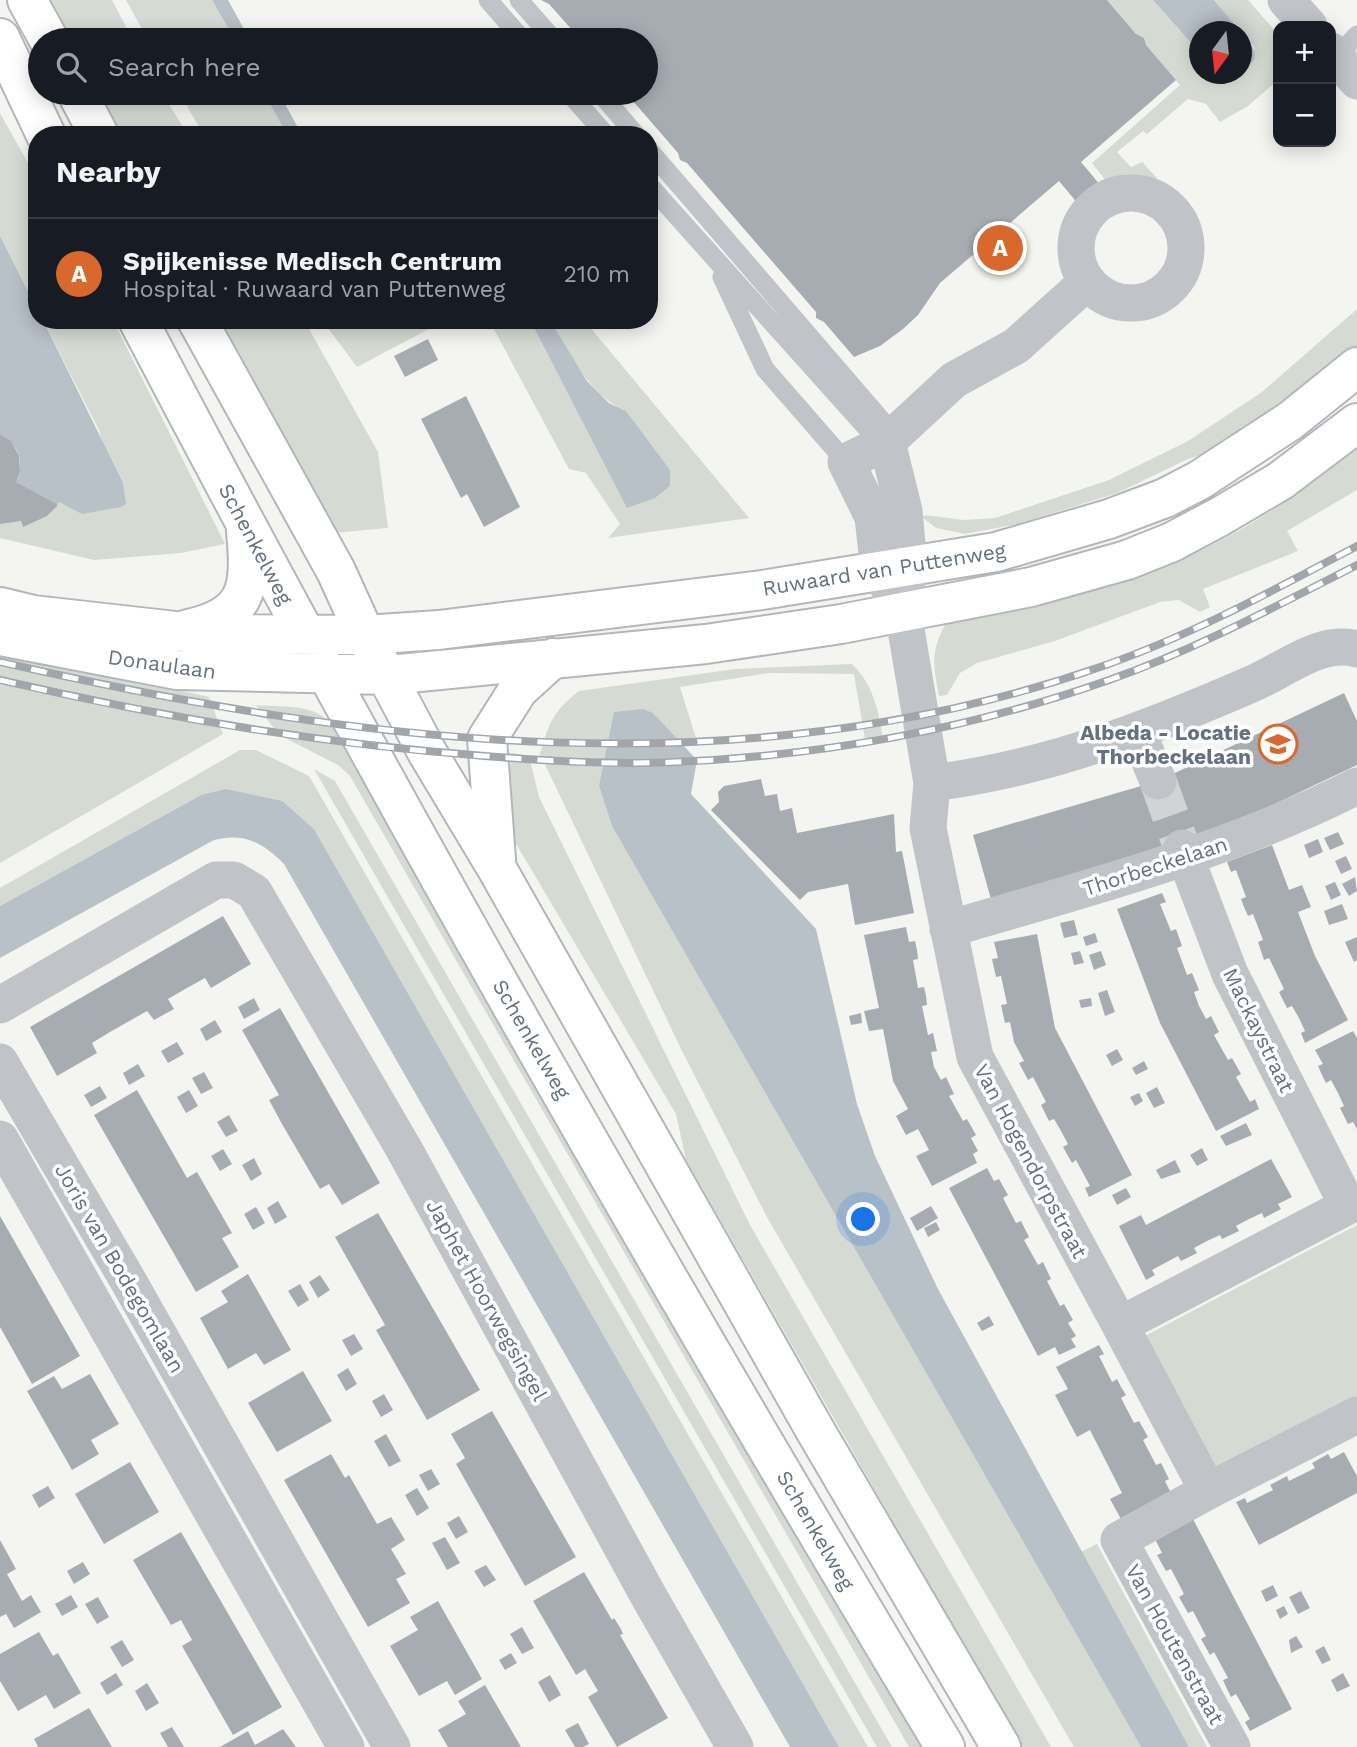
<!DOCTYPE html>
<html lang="en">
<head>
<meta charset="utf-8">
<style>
	body { margin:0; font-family:"Work Sans",sans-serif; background:#20242c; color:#f1f3f6 }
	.controls { position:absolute; right:21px; top:21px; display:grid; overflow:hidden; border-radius:14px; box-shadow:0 4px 18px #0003 }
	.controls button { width:63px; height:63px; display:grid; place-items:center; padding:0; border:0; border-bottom:2px solid #363941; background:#171b24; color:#f1f3f6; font:35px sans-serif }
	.compass { position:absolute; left:1189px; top:21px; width:63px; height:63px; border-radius:50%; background:#171b24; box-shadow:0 4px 18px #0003; rotate:195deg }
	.you { position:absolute; left:864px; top:1220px; width:24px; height:24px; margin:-18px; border:5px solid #fff; border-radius:50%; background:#1a73e8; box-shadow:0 0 0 10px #1a73e833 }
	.badge { display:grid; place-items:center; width:46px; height:46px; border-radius:50%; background:#d9682d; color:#fff; font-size:23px; font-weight:700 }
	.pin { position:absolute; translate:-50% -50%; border:4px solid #fff; box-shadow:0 2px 7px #0006 }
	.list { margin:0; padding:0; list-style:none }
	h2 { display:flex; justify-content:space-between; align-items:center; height:91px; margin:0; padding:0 28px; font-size:30px }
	h2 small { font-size:23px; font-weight:400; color:#9ea1a6 }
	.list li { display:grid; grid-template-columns:46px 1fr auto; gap:21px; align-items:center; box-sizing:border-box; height:112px; padding:0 28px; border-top:2px solid #363941 }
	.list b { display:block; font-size:26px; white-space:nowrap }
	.list p { margin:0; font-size:23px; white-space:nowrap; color:#9ea1a6 }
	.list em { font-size:23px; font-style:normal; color:#9ea1a6 }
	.icon { flex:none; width:38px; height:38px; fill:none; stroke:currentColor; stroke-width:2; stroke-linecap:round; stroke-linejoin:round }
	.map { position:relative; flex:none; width:1357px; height:1747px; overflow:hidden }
	.search { position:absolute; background:#171b24; box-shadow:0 4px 18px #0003; left:28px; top:28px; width:630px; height:77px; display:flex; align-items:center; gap:18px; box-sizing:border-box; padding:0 24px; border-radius:38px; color:#9ea1a6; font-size:26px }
	.panel { position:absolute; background:#171b24; box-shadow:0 4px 18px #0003; left:28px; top:126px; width:630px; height:203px; border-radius:28px }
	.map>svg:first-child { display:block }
	.green { fill:#d5dbd3 }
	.water { fill:#b8c1c7 }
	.building { fill:#a7acb3 }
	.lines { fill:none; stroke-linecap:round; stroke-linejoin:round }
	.street-tunnel { stroke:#d0d4d5; stroke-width:37; stroke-dasharray:37 18; stroke-linecap:butt }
	.secondary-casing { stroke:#b3b6bb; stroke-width:42 }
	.lane { stroke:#c0c3c7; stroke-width:19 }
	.street { stroke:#c0c3c7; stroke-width:37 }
	.secondary { stroke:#fff; stroke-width:38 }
	.rail-casing { stroke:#a1a6ac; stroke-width:8 }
	.rail { stroke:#fff; stroke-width:5; stroke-dasharray:16; stroke-linecap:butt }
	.labels { text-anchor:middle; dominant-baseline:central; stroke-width:7; stroke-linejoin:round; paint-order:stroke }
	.street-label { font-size:21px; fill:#657181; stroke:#fff }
	.poi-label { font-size:21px; font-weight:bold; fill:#657181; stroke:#fff; text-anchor:end }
</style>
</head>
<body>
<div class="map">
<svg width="1357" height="1747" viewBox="0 0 1357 1747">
	<rect width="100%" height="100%" fill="#f4f5f1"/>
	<path class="green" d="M46 0H112L133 40H67Z
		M126 0H212L235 40H148Z
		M1107 0H1153L1199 52 1200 74H1242L1255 48 1214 0H1248L1278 34V80L1248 106 1220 122 1206 104 1188 99 1147 134 1143 131 1117 152 1131 167 1142 162 1157 178 1154 181 1141 179 1107 182 1092 163 1180 85 1146 45 1144 38 1136 34Z
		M95 93H162L188 135H117Z
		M179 93H264L287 135H204Z
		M0 113 37 179V309L0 236Z
		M1357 309V352L1237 444 1188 459 1117 493 1018 524 965 534 936 528 922 517 925 515 963 520 995 518 1109 480 1188 441 1262 392Z
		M43 320H113L225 544 181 553 94 560 0 538V434C20 444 23 462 17 482L59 502 121 507 99 430Z
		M214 320H304L378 452 388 528 322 534Z
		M322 320H446L357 367Z
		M489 320H530L627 507 626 411C588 394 571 354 550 320H584L749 518 608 538 620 524 586 473 569 469Z
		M1357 449V490L1287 531 1298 551 1203 589 1210 607 1200 612 1179 600 1160 602 1055 641 977 663 960 673 947 695 939 696C933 664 930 651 947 621 1021 601 1097 586 1170 562 1239 539 1299 492 1357 449Z
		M0 650 209 697 223 734 0 863Z
		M852 664C875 686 878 712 884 742L866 745 854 674 769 673 680 687 696 738 676 739 653 713 599 786 612 826 1141 1747H1074L768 1219 682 1051 540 754C549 723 553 711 579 691L735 669Z
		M256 705C292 708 317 702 340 733L926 1747H909L350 776 338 765 279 735Z
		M240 750H256L309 776 868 1747H839L314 829 201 795 0 906V888Z
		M501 751 529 756 539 797 750 1225 1051 1747H1022L686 1160 676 1114 509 832Z
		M314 769 335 781 892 1747H877Z
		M1357 1225V1405L1218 1477 1135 1341Z
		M1097 1544 1207 1747H1189L1081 1552Z"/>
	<path class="water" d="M212 0H228L250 40H235Z
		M1153 0H1214L1241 32H1200L1199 52Z
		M1242 32C1253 45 1264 60 1242 69Z
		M264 93H279L302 135H287Z
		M0 236 37 309V320H43L123 483 126 504 121 507 82 514 59 502 56 505 16 482C25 463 19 444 0 434Z
		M530 320H550L587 381 609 403 626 411 670 470V486L655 498 627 508Z
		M643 709 653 713 697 760 691 794 816 929 857 1104 875 1156 938 1289 1189 1747H1141L612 826 599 786 614 712Z
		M226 789 282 801 314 829 839 1747H790L284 864C263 843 244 832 214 840L0 958V906L201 795Z"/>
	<path class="building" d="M541 0H1107L1136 34 1144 38 1146 45 1176 80 1081 162 1101 186 1090 195 1079 205 1059 181 940 283 918 315 903 329 880 346 854 357 824 322 816 318V312L687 163 680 160 678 153 626 93H646V40H581L549 4Z
		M428 339 438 360 405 377 394 356Z
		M466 396 520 507 484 527 467 494 461 498 421 419Z
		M0 434 11 441 19 456 20 471 16 482 58 505 47 516 23 527 21 521 0 524Z
		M1344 693 1357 721V765L1182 848 992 903 973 835 1158 781Z
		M761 779 765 796 777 794 780 811 792 808 797 833 894 814 896 852 902 851 914 913 855 925 848 884 808 892 800 900 711 810 719 802 718 792 724 786Z
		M1338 832 1344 844 1330 850 1324 838Z
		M1318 839 1323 852 1309 858 1304 845Z
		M1272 845 1289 890 1302 885 1311 907 1298 912 1315 956 1348 1020 1305 1043 1301 1033 1305 1031 1299 1018 1292 1006 1287 1008 1279 992 1284 989 1269 958 1264 960 1258 942 1263 940 1253 914 1248 916 1244 907 1241 899 1246 897 1236 870 1231 872 1227 862Z
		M1346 856 1352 869 1341 874 1335 861Z
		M1355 877 1357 891 1349 896 1342 884Z
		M1335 882 1341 895 1331 900 1325 886Z
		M1162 893 1166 902 1160 904 1171 931 1176 929 1182 946 1177 948 1187 975 1192 973 1199 990 1194 992 1199 1006 1206 1019 1211 1016 1219 1032 1214 1035 1228 1060 1232 1058 1241 1074 1236 1077 1250 1102 1255 1099 1259 1109 1216 1131 1160 1023 1117 909Z
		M1342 904 1348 919 1329 925 1324 911Z
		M223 916 251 964 211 988 205 978 187 988 168 999 174 1009 154 1020 147 1011 110 1032 92 1043 97 1053 57 1076 30 1027Z
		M1074 920 1078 935 1064 938 1060 923Z
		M906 927 909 942 915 941 917 950 918 959 913 960 918 988 924 987 926 996 927 1005 922 1006 928 1035 933 1033 937 1051 931 1052 934 1067 941 1080 946 1077 954 1094 949 1096 963 1121 967 1119 976 1135 971 1138 978 1151 973 1154 977 1163 932 1186 916 1156 929 1150 918 1129 906 1135 896 1116 908 1109 893 1081 883 1029 869 1031 864 1011 879 1008 864 935Z
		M1095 933 1098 942 1086 946 1083 937Z
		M1037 934 1055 1028 1132 1175 1089 1197 1085 1188 1090 1186 1076 1160 1072 1163 1063 1147 1068 1144 1061 1131 1054 1119 1049 1121 1041 1105 1046 1102 1033 1077 1028 1080 1019 1063 1024 1061 1014 1042 1010 1022 1005 1023 1001 1005 1007 1004 1001 976 996 977 992 959 998 958 994 942Z
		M1357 937V960L1354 962 1345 942Z
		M1080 951 1084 963 1074 965 1071 953Z
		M1101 951 1106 965 1094 970 1089 955Z
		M1107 990 1115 1012 1105 1016 1098 993Z
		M254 998 260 1010 244 1019 238 1007Z
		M1091 998 1092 1006 1081 1008 1079 1000Z
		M280 1008 380 1183 342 1205 329 1184 320 1189 282 1124 269 1100 279 1095 242 1030Z
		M861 1013 862 1023 851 1025 849 1016Z
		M215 1020 222 1032 206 1041 200 1029Z
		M1353 1031 1357 1038V1129L1353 1122 1348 1124 1340 1108 1344 1106 1338 1093 1331 1080 1326 1083 1322 1075 1318 1066 1323 1064 1315 1050Z
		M177 1042 184 1054 168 1063 161 1051Z
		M1117 1049 1123 1060 1112 1066 1106 1055Z
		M1144 1061 1148 1069 1136 1075 1132 1068Z
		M138 1064 145 1076 129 1085 123 1073Z
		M204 1072 213 1088 201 1094 192 1078Z
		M100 1086 107 1098 91 1107 84 1095Z
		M1157 1087 1165 1103 1154 1108 1146 1093Z
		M137 1090 187 1178 197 1172 232 1233 222 1238 239 1267 196 1292 94 1115Z
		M189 1090 198 1106 186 1113 177 1097Z
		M1139 1093 1143 1101 1135 1106 1130 1097Z
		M229 1115 238 1131 226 1137 217 1122Z
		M1246 1123 1252 1135 1226 1146 1220 1136Z
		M1202 1148 1208 1160 1197 1166 1190 1155Z
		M223 1149 232 1164 220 1171 211 1156Z
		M254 1158 262 1174 251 1181 242 1165Z
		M1271 1159 1292 1197 1278 1204 1281 1209 1264 1218 1262 1213 1249 1219 1236 1226 1239 1231 1222 1239 1220 1235 1207 1241 1194 1248 1197 1253 1181 1261 1178 1256 1152 1270 1155 1275 1146 1280 1119 1226 1141 1215 1146 1225Z
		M1175 1160 1181 1172 1161 1179 1156 1170Z
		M987 1168 994 1181 999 1179 1008 1195 1003 1198 1016 1223 1021 1221 1029 1237 1024 1240 1038 1265 1043 1262 1051 1279 1047 1281 1060 1306 1064 1304 1073 1320 1068 1323 1076 1336 1071 1339 1076 1347 1059 1355 1055 1347 1038 1356 949 1188Z
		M1126 1188 1131 1197 1117 1205 1112 1195Z
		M278 1201 287 1217 275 1224 267 1208Z
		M931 1206 938 1218 917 1231 910 1218Z
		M256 1207 265 1223 253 1230 244 1214Z
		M378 1213 480 1390 427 1420 376 1330 385 1325 335 1237Z
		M0 1216 80 1356 32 1384 0 1327Z
		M936 1222 940 1230 928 1237 924 1228Z
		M248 1274 291 1350 264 1365 256 1353 228 1369 200 1318 228 1302 221 1291Z
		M320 1275 330 1290 318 1298 309 1282Z
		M300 1284 309 1300 298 1307 288 1291Z
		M989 1316 994 1325 982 1331 977 1323Z
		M354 1334 363 1349 351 1356 342 1340Z
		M1099 1345 1104 1354 1099 1356 1112 1382 1117 1379 1121 1387 1126 1395 1121 1398 1134 1423 1139 1421 1148 1437 1143 1440 1156 1465 1161 1463 1169 1479 1165 1481 1172 1495 1122 1521 1110 1499 1122 1493 1090 1430 1077 1437 1055 1395 1068 1389 1056 1367Z
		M348 1368 357 1384 346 1391 337 1375Z
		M303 1371 332 1421 277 1452 248 1403Z
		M90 1374 119 1424 91 1440 99 1454 72 1470 27 1391 54 1376 62 1389Z
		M384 1394 393 1410 381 1417 372 1401Z
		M492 1411 576 1557 525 1586 456 1464 465 1458 451 1434Z
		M386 1434 401 1461 389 1467 374 1441Z
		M1344 1452 1357 1476V1493L1259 1545 1236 1502 1245 1498 1247 1503 1273 1490 1270 1485 1287 1476 1289 1481 1315 1468 1312 1463 1328 1454 1331 1459Z
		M331 1454 345 1478 349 1475 377 1524 391 1517 405 1540 391 1549 406 1574 396 1579 410 1603 368 1627 284 1480Z
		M130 1462 159 1512 104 1544 75 1494Z
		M431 1469 440 1484 428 1491 419 1475Z
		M48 1486 55 1498 39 1508 32 1495Z
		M417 1488 429 1508 417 1516 405 1495Z
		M459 1516 468 1532 456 1539 447 1523Z
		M1193 1519 1292 1709 1250 1731 1245 1722 1250 1719 1236 1694 1231 1697 1227 1689 1223 1680 1228 1678 1214 1652 1210 1655 1201 1639 1206 1636 1193 1611 1188 1613 1179 1597 1184 1594 1171 1569 1166 1571 1157 1555 1162 1553 1155 1539Z
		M181 1532 282 1707 233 1735 182 1646 192 1640 181 1620 171 1625 133 1560Z
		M445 1537 460 1563 447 1570 432 1543Z
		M0 1540 16 1569 7 1574 22 1601 31 1595 41 1612 14 1628 6 1614 0 1617Z
		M83 1562 90 1574 74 1584 67 1571Z
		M486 1565 496 1580 484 1587 474 1571Z
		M584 1572 612 1620 614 1618 621 1629 623 1634 620 1635 668 1718 617 1747 588 1697 598 1691 585 1669 576 1675 533 1601Z
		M1273 1585 1278 1596 1266 1602 1261 1591Z
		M1301 1591 1310 1608 1298 1614 1289 1597Z
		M71 1595 78 1607 62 1616 55 1604Z
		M98 1597 109 1617 97 1624 85 1604Z
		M438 1601 482 1679 455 1695 447 1681 419 1696 390 1646 418 1630 410 1617Z
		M1284 1606 1288 1614 1280 1619 1276 1610Z
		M522 1627 534 1648 522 1654 510 1634Z
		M39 1632 53 1656 58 1653 81 1693 54 1709 46 1695 18 1711 0 1681V1654Z
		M1296 1636 1303 1647 1291 1653 1289 1640Z
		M122 1640 134 1660 122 1667 110 1647Z
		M1324 1646 1331 1660 1322 1664 1315 1651Z
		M511 1653 517 1663 505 1670 499 1660Z
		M116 1673 123 1685 107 1695 100 1683Z
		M1343 1673 1350 1686 1337 1692 1331 1680Z
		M550 1675 561 1695 549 1702 538 1682Z
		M147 1683 159 1703 146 1711 135 1691Z
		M485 1685 521 1747H448L438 1730 466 1714 458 1701Z
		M89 1708 112 1747H38L34 1739Z
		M578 1723 589 1744 583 1747H575L565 1730Z
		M172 1727 184 1747H168L160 1733Z
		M283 1729 296 1747H220L248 1731 255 1745Z"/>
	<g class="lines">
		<path class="street-tunnel" d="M1158 781 1182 848"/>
		<defs>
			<path id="secondary" d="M27 0 49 40
				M0 38 46 135
				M77 93 99 135
				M138 320C391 805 664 1279 945 1747
				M197 320 336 571 365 635 427 752 496 867 815 1430 1001 1747
				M0 607 33 615 202 634 365 635 439 630 762 590 996 552 1109 519 1165 498 1198 481 1290 421 1357 367
				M188 629C250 616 251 586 246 531
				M0 636 177 670 389 675 706 644 841 624 1031 587 1127 560 1172 542 1219 517 1280 481 1357 423
				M496 859 487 739 518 690 553 658"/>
		</defs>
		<use href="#secondary" class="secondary-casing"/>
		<path class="lane" d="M488 0 523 40
			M519 0 554 40
			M1336 57 1357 35
			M569 93 606 135
			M600 93 636 135
			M649 150 883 422 887 442
			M649 185 872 434 887 442
			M722 277 765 369 846 462"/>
		<path class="street" d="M1286 0 1309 26
			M1331 51 1357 81
			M1076 248a55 55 0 1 1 110 0a55 55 0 1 1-110 0Z
			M887 442 904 511 909 566 903 612 932 783 928 828 975 1057 1120 1325 1348 1206 1230 974 1182 848
			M894 596 879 571 873 517 846 462 887 442 954 380 1016 346 1087 282
			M1138 733 1158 781
			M932 783C1049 768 1146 730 1254 683 1286 669 1321 639 1357 649
			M948 929C1087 888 1227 852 1357 786
			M0 1005 216 880H234L254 892 404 1149 648 1595 735 1747
			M0 1062 126 1277 392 1747
			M0 1139 346 1747
			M1120 1325 1208 1491 1357 1415
			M1208 1491 1119 1540 1232 1747"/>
		<use href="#secondary" class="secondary"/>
		<defs>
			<path id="rail" d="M0 662C365 745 742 792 1103 666 1192 635 1274 590 1357 546
				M0 680C160 717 322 744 485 756 548 761 612 765 675 762 821 756 971 729 1109 680 1195 650 1276 606 1357 565"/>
		</defs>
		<use href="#rail" class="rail-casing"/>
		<use href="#rail" class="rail"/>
	</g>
	<defs>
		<symbol id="university-ring" viewBox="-11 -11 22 22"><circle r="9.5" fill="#fff" stroke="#d9682d" stroke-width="1.5"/><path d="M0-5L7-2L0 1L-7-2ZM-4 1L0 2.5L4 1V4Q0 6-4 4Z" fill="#d9682d"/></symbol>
	</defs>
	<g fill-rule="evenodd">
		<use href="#university-ring" x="1256" y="722" width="44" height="44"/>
	</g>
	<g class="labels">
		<g class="street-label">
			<text transform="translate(256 544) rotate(62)">Schenkelweg</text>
			<text transform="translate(884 569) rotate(-9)">Ruwaard van Puttenweg</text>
			<text transform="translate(162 664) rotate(8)">Donaulaan</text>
			<text transform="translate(1155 866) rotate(-18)">Thorbeckelaan</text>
			<text transform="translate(1259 1030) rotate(64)">Mackaystraat</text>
			<text transform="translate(532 1039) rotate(60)">Schenkelweg</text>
			<text transform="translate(1031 1161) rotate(62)">Van Hogendorpstraat</text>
			<text transform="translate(120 1268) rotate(60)">Joris van Bodegomlaan</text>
			<text transform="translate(487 1300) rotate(61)">Japhet Hoorwegsingel</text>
			<text transform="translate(816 1530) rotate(60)">Schenkelweg</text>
			<text transform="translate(1175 1644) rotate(61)">Van Houtenstraat</text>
		</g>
		<g class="poi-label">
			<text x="1251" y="732">Albeda - Locatie<tspan x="1251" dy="24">Thorbeckelaan</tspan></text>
		</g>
	</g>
</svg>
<div class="controls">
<button>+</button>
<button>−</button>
</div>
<svg class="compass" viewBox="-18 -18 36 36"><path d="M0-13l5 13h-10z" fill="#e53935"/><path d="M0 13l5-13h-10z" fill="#9ea1a6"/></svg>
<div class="you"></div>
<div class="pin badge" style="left:1000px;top:248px">A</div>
<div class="search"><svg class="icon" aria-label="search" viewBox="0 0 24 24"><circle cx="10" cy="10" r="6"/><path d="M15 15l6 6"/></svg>Search here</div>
<section class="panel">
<h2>Nearby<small></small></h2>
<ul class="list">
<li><span class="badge">A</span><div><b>Spijkenisse Medisch Centrum</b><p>Hospital · Ruwaard van Puttenweg</p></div><em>210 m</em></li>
</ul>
</section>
</div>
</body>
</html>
